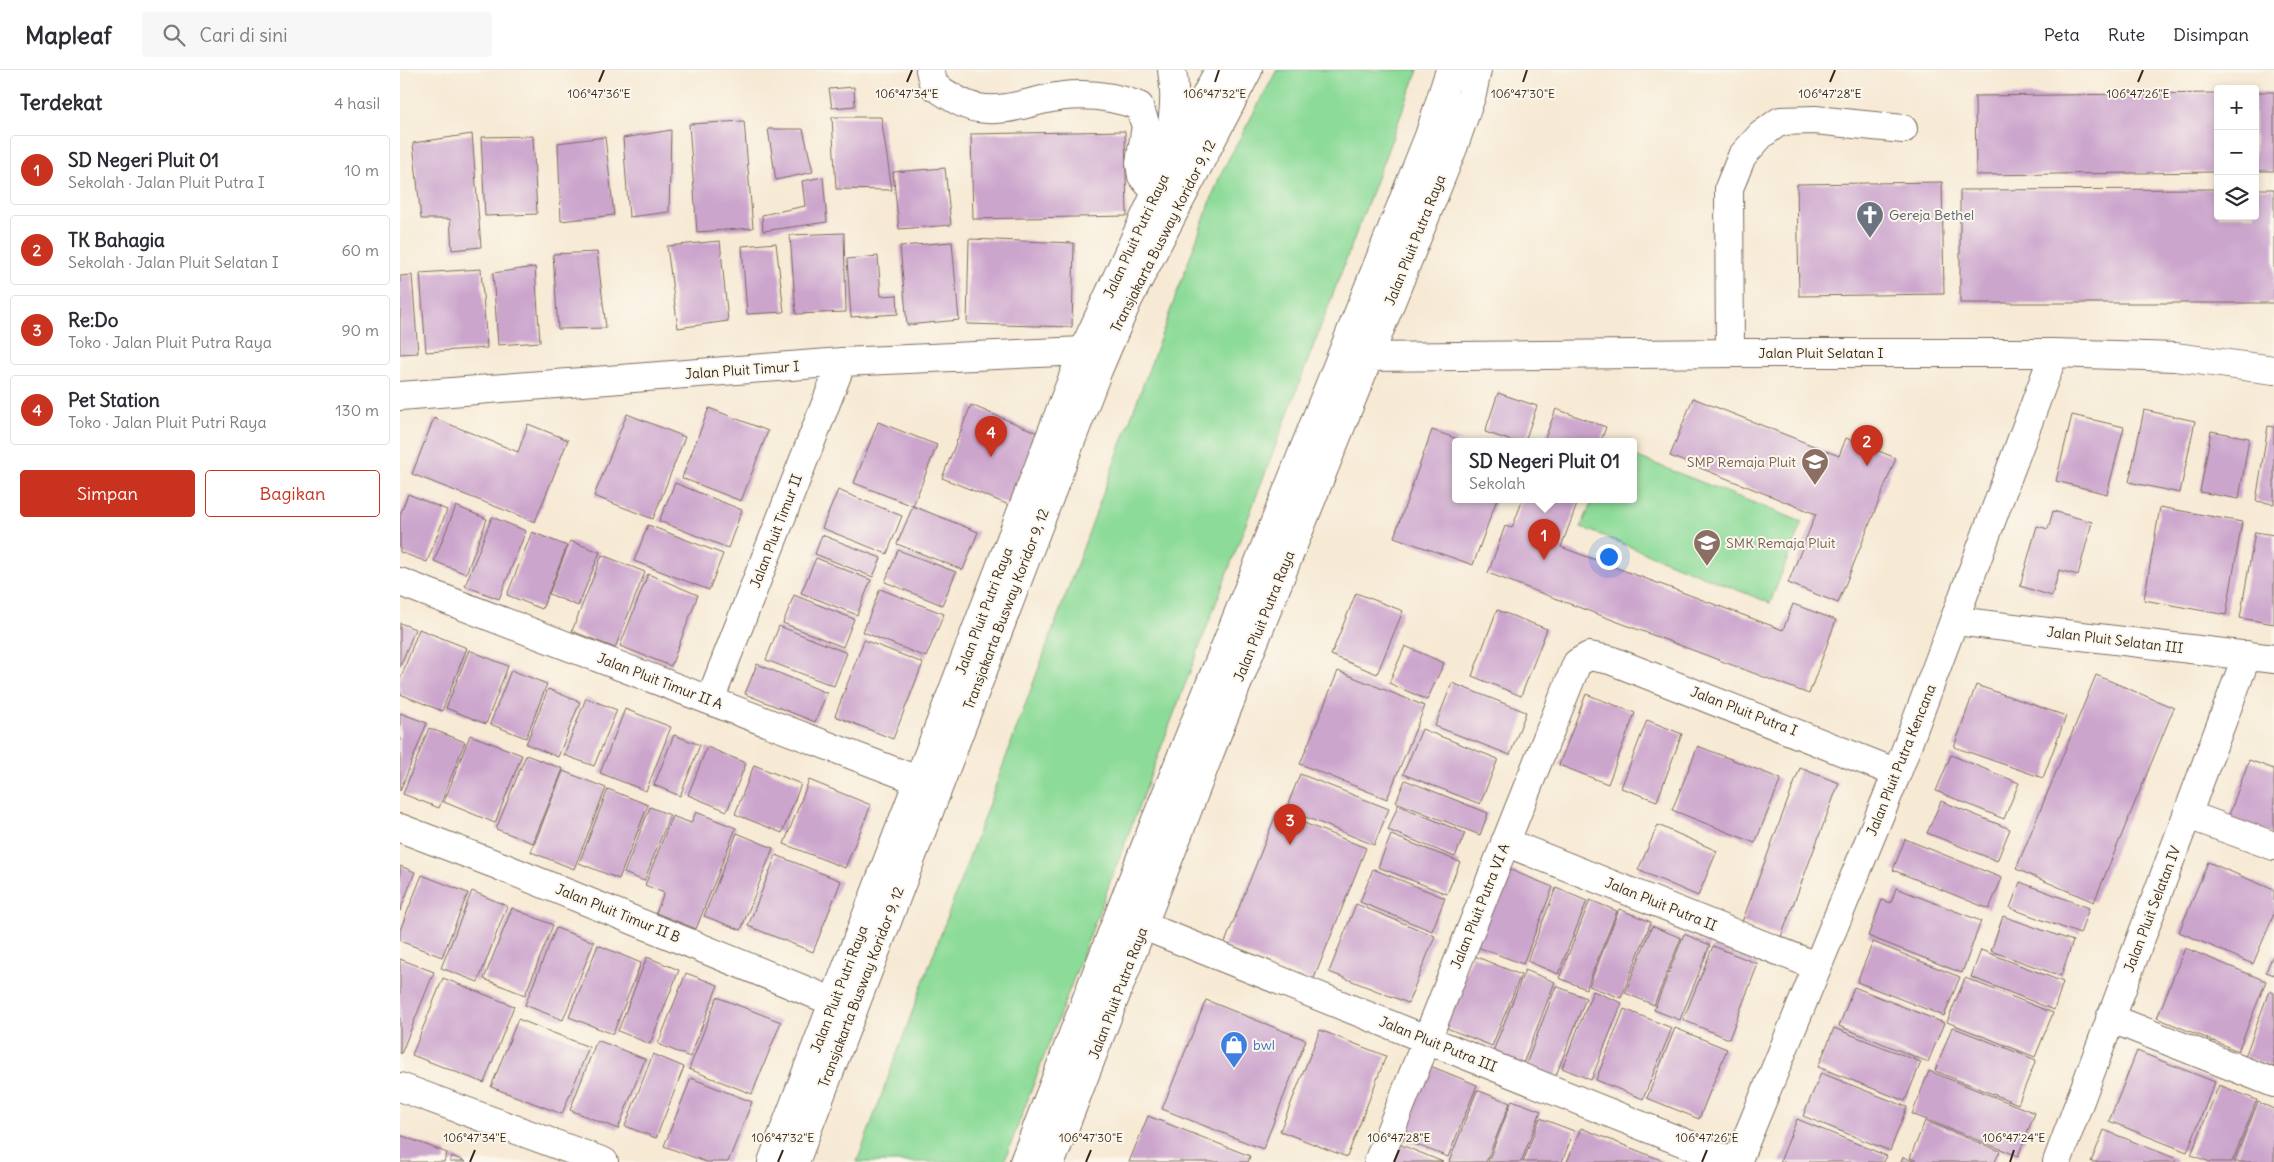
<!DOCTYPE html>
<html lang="id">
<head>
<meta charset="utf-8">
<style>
	body { margin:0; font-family:Delius,sans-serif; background:#f7f7f7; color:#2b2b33 }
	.controls { position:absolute; right:15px; top:15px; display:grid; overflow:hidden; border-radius:5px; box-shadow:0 2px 8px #0003 }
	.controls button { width:45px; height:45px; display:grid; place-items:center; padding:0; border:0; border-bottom:1px solid #e1e1e2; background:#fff; color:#2b2b33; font:25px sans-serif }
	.you { position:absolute; left:1208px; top:486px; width:18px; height:18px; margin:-12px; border:4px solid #fff; border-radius:50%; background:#1a73e8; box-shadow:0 0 0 8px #1a73e833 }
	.badge { display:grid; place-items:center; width:32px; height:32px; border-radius:50%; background:#c8321e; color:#fff; font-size:16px; font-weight:700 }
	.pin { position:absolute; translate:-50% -41px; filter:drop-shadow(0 1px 2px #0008) }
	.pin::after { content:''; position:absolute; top:26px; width:18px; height:15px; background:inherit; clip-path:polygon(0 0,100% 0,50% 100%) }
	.popup { position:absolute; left:1052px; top:368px; width:185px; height:65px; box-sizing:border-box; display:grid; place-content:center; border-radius:5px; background:#fff; filter:drop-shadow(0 1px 4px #0005); font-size:16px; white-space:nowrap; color:#7c7c81 }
	.popup b { font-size:19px; color:#2b2b33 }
	.popup::after { content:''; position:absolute; left:50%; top:100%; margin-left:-10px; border:10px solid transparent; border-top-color:#fff }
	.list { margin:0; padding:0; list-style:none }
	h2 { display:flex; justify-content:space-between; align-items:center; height:65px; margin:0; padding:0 20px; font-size:21px }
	h2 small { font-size:16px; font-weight:400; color:#7c7c81 }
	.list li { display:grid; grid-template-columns:32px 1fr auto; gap:15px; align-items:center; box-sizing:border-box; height:70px; margin:0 10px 10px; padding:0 10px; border:1px solid #e1e1e2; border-radius:5px }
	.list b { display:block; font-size:19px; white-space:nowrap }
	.list p { margin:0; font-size:16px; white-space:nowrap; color:#7c7c81 }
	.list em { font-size:16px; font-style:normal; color:#7c7c81 }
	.actions { display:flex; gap:10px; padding:15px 20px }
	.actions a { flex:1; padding:11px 0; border:1px solid #c8321e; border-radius:5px; text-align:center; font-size:18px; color:#c8321e }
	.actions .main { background:#c8321e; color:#fff }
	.icon { flex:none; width:28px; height:28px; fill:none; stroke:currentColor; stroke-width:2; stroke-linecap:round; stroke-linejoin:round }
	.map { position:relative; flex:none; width:1874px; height:1092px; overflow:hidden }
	header { display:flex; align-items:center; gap:30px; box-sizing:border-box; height:70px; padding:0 25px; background:#fff; border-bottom:1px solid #e1e1e2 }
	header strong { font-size:24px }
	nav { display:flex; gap:28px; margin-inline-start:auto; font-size:18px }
	.search { width:350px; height:45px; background:#f7f7f7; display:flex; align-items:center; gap:12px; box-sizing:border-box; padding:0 18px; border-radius:5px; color:#7c7c81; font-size:19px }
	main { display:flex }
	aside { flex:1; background:#fff }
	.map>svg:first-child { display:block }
	.green { fill:#8ddb99; stroke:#64825c }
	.building { fill:#cca5cd }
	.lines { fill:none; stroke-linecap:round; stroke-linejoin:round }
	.minor-casing { stroke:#7d6d5e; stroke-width:30 }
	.highway-casing { stroke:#7d6d5e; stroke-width:30 }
	.minor { stroke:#fff; stroke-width:28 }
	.highway { stroke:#fff; stroke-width:28 }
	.ticks { fill:none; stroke:#3b2a1e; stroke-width:2 }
	.labels { text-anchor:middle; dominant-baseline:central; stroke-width:4; stroke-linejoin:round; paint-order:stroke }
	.worship-label { font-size:14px; fill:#5b616d; stroke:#fbf7ec; text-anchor:start }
	.street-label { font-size:14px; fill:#3b2a1e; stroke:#fbf7ec }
	.education-label { font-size:14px; fill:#785e54; stroke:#fbf7ec; text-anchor:end }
	.shop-label { font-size:14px; fill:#366cbe; stroke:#fbf7ec; text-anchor:start }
	.ticks-label { font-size:12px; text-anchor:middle; fill:#3b2a1e; stroke:#fbf7ec; stroke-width:4; stroke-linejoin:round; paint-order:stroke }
</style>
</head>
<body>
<header>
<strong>Mapleaf</strong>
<div class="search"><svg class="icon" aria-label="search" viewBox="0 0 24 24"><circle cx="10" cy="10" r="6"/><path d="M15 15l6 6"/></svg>Cari di sini</div>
<nav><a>Peta</a><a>Rute</a><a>Disimpan</a></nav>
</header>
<main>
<aside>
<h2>Terdekat<small>4 hasil</small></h2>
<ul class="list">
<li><span class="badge">1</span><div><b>SD Negeri Pluit 01</b><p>Sekolah · Jalan Pluit Putra I</p></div><em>10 m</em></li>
<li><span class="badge">2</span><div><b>TK Bahagia</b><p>Sekolah · Jalan Pluit Selatan I</p></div><em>60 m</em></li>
<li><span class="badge">3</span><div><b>Re:Do</b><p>Toko · Jalan Pluit Putra Raya</p></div><em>90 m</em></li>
<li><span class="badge">4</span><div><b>Pet Station</b><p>Toko · Jalan Pluit Putri Raya</p></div><em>130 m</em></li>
</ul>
<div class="actions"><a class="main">Simpan</a><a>Bagikan</a></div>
</aside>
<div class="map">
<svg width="1874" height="1092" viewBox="0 0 1874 1092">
	<rect width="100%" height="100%" fill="#fbf7ec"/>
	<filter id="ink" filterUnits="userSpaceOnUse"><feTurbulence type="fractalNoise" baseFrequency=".02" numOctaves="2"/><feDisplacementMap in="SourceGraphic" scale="10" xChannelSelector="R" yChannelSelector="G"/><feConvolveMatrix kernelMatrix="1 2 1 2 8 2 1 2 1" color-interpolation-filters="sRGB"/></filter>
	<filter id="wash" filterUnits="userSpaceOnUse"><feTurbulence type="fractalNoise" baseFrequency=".0096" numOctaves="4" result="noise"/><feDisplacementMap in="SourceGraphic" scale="20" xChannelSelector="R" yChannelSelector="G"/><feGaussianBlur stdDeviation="1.12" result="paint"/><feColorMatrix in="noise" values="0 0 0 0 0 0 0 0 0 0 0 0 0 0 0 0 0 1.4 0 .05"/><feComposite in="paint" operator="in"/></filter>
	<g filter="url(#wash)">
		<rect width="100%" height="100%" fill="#f7ead5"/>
		<path class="green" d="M877 0H1018L604 1092H457L821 103Z
			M1233 385 1402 452 1370 533 1181 457 1193 429H1233Z"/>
		<g id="blocks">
			<path class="building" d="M454 17 455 36 432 38 429 19Z
				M1855 22H1874V101H1855Z
				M1818 23V102L1576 105 1575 26Z
				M432 47H481L492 120 436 119Z
				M344 51 353 158 297 162 289 54Z
				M368 59H403L413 102 376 110Z
				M271 60 269 142 229 147 223 68Z
				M725 61 727 146 573 149 571 64Z
				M72 64 81 177 52 180 50 149H21L13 73Z
				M133 66 137 144 85 146 81 67Z
				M205 67 214 145 161 151 158 73Z
				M545 98 551 155 499 159 493 102Z
				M423 107 427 152 363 161 362 145 405 136 402 111Z
				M1542 112 1544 224 1399 226 1397 114Z
				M1818 119V146H1855V119H1874V233H1560V120Z
				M444 163 446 242 396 244 390 165Z
				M569 169 674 173 672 257 567 254Z
				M320 171 328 251 278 258 267 176Z
				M552 172 559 250 507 255 500 176Z
				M376 173 384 242 347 244 342 176Z
				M197 182 206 258 158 259 153 184Z
				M478 186 481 226 497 225 498 244 451 247 447 189Z
				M135 197 140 272 98 275 93 203Z
				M81 199 87 278 26 282 20 203Z
				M12 205 18 283 0 284V206Z
				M1098 323 1137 336 1125 371H1112L1085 362Z
				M1293 328 1439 386 1446 368 1496 388 1438 533 1388 513 1416 444 1270 386Z
				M571 335 638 363 609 435 542 408Z
				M309 338 368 361 341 431 282 408Z
				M1156 339 1206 357 1201 371H1144Z
				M1744 340 1795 351 1780 423 1729 412Z
				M227 344 285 367 253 449 194 426Z
				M1672 345 1724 357 1707 424 1656 411Z
				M34 348 118 382 128 354 168 370 135 452 12 404Z
				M478 352 537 375 513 436 454 413Z
				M1868 356 1874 357V434L1856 431Z
				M1032 360 1063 371H1055V429H1097L1073 495 994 467Z
				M1811 361 1849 368 1839 429 1800 422Z
				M275 413 342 440 328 478 259 451Z
				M438 420 502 446 487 484 422 458Z
				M8 424 47 440 27 492 0 482V445Z
				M1123 429H1179L1161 477 1383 560 1393 534 1436 550 1409 624 1088 503 1105 456 1112 458Z
				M56 436 87 449 66 504 34 491Z
				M513 436 578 462 563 500 497 474Z
				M1760 437 1842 452 1826 545 1744 530Z
				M1653 441 1692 452 1678 505 1659 500 1652 526 1620 516 1637 456 1648 459Z
				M92 447 126 461 99 529 65 516Z
				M248 455 323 484 309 520 234 491Z
				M132 462 167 476 142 539 107 525Z
				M1855 462 1874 465V554L1840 548Z
				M422 465 481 488 473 507 415 484Z
				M170 471 200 482 178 536 149 524Z
				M498 480 556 502 542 535 485 512Z
				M202 485 245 502 215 578 172 561Z
				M416 488 471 510 457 545 401 523Z
				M248 504 298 525 271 596 220 576Z
				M480 519 544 544 526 587 463 562Z
				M956 523 1003 541 977 604 931 585Z
				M394 525 454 549 443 577 383 553Z
				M1097 540 1147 559 1121 626 1072 606Z
				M0 553 15 559 0 597Z
				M379 556 447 583 434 616 366 590Z
				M19 559 67 578 42 641 0 624V610Z
				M464 570 523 593 493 669 435 646Z
				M1005 576 1044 593 1027 630 989 613Z
				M69 580 108 596 86 654 46 638Z
				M357 594 427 623 415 652 345 624Z
				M111 600 147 614 126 668 90 654Z
				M938 601 1025 636 987 729 900 694Z
				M1696 605 1774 638 1694 832 1616 799Z
				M1052 613 1126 642 1110 685 1035 656Z
				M1576 615 1666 646 1643 708 1554 677Z
				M148 619 180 632 158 687 126 674Z
				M1186 624 1235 643 1208 714 1159 695Z
				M186 628 217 640 194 696 164 685Z
				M225 639 271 657 246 721 200 703Z
				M0 643 27 653 0 721Z
				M1247 650 1282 664 1257 731 1221 718Z
				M29 658 65 672 39 738 3 724Z
				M1022 659 1098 689 1080 734 1003 704Z
				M70 665 122 685 95 753 44 732Z
				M274 665 300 675 280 726 254 715Z
				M1298 676 1381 709 1355 773 1272 740Z
				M307 677 346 693 327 741 288 725Z
				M126 685 163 699 133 773 96 759Z
				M1551 685 1619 713 1604 749 1536 721Z
				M1849 690 1874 699V765L1828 748Z
				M354 695 401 714 382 763 335 744Z
				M1400 698 1439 713 1381 867 1342 852Z
				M163 701 206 718 174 799 131 782Z
				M900 704 989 739 974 775 886 739Z
				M409 710 471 735 445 798 384 774Z
				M1005 710 1088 743 1080 765 996 732Z
				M208 719 248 735 219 809 179 793Z
				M1541 731 1610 759 1597 791 1527 763Z
				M998 735 1065 763 1055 787 988 760Z
				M250 737 270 745 244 811 224 803Z
				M296 742 336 758 296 859 256 843 264 823 245 815 272 746 291 753Z
				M877 742 966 778 913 911 824 875Z
				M1258 755 1317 781 1298 826 1238 800Z
				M337 763 373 778 341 860 304 846Z
				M991 765 1060 792 1047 824 978 797Z
				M1505 769 1602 808 1589 839 1493 800Z
				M376 785 441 811 413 882 348 856Z
				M1808 792 1874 820V844L1853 894 1779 862Z
				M0 796 15 802 0 841Z
				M1103 797 1153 817 1123 894 1072 875Z
				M973 799 1045 828 1032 861 960 832Z
				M22 805 68 823 42 887 0 871V860Z
				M1620 812 1689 838 1680 864 1610 838Z
				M1156 818 1187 831 1158 904 1127 891Z
				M1496 818 1581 851 1562 903 1468 866 1482 830 1491 833Z
				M72 821 107 836 78 912 41 898Z
				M1190 830 1217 841 1186 919 1159 908Z
				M956 834 1035 866 1008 933 929 902Z
				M112 838 153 855 125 925 84 909Z
				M1219 839 1251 852 1221 928 1189 916Z
				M1603 846 1673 871 1661 906 1591 881Z
				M1252 856 1281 868 1254 935 1225 923Z
				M156 858 194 872 163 950 125 935Z
				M1284 864 1310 875 1280 950 1254 940Z
				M1473 872 1560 907 1544 946 1457 912Z
				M198 875 241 893 213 964 169 947Z
				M1313 876 1358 894 1329 969 1283 950Z
				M1785 878 1866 911 1838 981 1757 948Z
				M1581 880 1663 912 1654 940 1571 907Z
				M1874 882V905L1866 902Z
				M1072 885 1121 905 1092 976 1044 957Z
				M247 887 279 900 250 974 218 961Z
				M0 889 34 902 1 984 0 983Z
				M1125 900 1155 912 1120 1001 1090 989Z
				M286 903 318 915 290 987 258 974Z
				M43 908 114 936 84 1013 12 985Z
				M1565 908 1653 943 1635 987 1547 952Z
				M1156 916 1186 928 1153 1013 1123 1002Z
				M1454 917 1544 953 1528 992 1439 956Z
				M1193 921 1222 933 1191 1010 1162 998Z
				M1869 921 1874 923V997L1845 987Z
				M317 927 381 952 352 1024 289 999Z
				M806 930 906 970 863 1079 762 1039Z
				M1224 939 1272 958 1243 1029 1196 1010Z
				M118 949 189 977 162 1044 91 1017Z
				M1552 957 1636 990 1618 1034 1535 1001Z
				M1275 958 1327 979 1299 1049 1247 1028Z
				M1434 958 1521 992 1505 1031 1418 997Z
				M920 960 986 986 947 1087 880 1061Z
				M197 970 245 989 218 1059 170 1040Z
				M1737 981 1815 1012 1787 1082 1709 1051Z
				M253 984 284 997 256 1068 225 1056Z
				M1028 995 1077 1015 1048 1087 999 1068Z
				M1529 1001 1635 1043 1618 1086 1512 1044Z
				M1421 1003 1507 1037 1490 1081 1403 1046Z
				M291 1008 352 1032 328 1092H306L264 1076Z
				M1819 1015 1857 1030 1832 1092H1810L1791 1085Z
				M1077 1020 1110 1033 1086 1092H1049Z
				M1112 1030 1141 1041 1121 1092H1088Z
				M1858 1032 1874 1039V1092H1834Z
				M748 1046 850 1086 848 1092H729Z
				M1140 1048 1174 1061 1162 1092H1123Z
				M1397 1049 1487 1086 1484 1092H1380Z
				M1525 1051 1600 1081 1595 1092H1520L1510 1088Z
				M1181 1058 1266 1092H1167Z
				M1704 1060 1777 1089 1775 1092H1691Z
				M0 1065 47 1083 44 1092H0Z
				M999 1074 1043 1092H991Z
				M52 1086 66 1092H50Z
				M1503 1087 1516 1092H1501Z"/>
		</g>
	</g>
	<g filter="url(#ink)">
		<use href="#blocks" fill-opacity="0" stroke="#7d6d5e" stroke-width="1"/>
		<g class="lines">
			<defs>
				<path id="minor" d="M530 0 534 16C547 24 563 36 578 38 601 42 621 35 642 30 675 22 708 24 739 36L746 56 740 93 742 106 756 122
					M1330 283 1329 118 1342 86 1361 65 1380 51 1415 50 1503 59
					M967 287 1330 283H1654L1775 287 1874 300
					M0 326 442 292 683 281
					M0 512 520 711
					M1556 551 1874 589
					M310 630 442 292
					M1788 745 1874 776
					M0 758 100 796 434 932
					M1105 772 1416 896
					M744 856 1332 1092
					M1710 948 1874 1013
					M0 1017 204 1092
					M372 1092 683 281 760 114 819 0
					M395 1092 698 300 728 230 848 0
					M624 1092 740 790 1029 66 1050 0
					M651 1092 815 669 1053 78 1072 24 1077 0
					M978 1092 1177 593 1189 586 1210 590 1497 703
					M1337 1092 1497 703 1654 283
					M1657 1092 1847 585"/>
				<path id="highway" d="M760 114C768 76 779 39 772 0"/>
			</defs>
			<use href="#minor" class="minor-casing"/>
			<use href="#highway" class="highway-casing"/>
			<use href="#minor" class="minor"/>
			<use href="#highway" class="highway"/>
		</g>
	</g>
	<path class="ticks" d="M199 12 204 0M507 12 512 0M815 12 819 0M1123 12 1127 0M1430 12 1435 0M1738 12 1743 0M70 1092 75 1080M378 1092 383 1080M686 1092 691 1080M994 1092 999 1080M1302 1092 1307 1080M1610 1092 1614 1080"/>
	<defs>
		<symbol id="church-pin" viewBox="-11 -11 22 30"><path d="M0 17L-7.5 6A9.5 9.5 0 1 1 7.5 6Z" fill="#6b7280" stroke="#fbf7ec"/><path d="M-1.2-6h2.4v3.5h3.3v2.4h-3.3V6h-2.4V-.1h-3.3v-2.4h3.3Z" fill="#fff"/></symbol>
		<symbol id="school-pin" viewBox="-11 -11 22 30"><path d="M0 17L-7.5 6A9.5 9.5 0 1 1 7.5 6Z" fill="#8d6e63" stroke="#fbf7ec"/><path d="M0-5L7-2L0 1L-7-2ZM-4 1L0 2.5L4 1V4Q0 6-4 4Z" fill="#fff"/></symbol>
		<symbol id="shop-pin" viewBox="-11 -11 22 30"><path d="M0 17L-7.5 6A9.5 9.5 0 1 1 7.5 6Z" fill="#3f7fe0" stroke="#fbf7ec"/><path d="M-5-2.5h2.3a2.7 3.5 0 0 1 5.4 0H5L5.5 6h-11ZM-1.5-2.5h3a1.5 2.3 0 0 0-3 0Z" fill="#fff"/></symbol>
	</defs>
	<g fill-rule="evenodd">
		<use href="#church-pin" x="1454" y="129" width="32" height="43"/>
		<use href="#school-pin" x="1399" y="376" width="32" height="43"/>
		<use href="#school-pin" x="1291" y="457" width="32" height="43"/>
		<use href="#shop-pin" x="818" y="959" width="32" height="43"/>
	</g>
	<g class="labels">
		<g class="worship-label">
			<text x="1489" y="145">Gereja Bethel</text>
		</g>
		<g class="street-label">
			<text transform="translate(736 166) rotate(-65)">Jalan Pluit Putri Raya</text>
			<text transform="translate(763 166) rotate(-63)">Transjakarta Busway Koridor 9, 12</text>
			<text transform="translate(1015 170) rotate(-68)">Jalan Pluit Putra Raya</text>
			<text x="1421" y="283">Jalan Pluit Selatan I</text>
			<text transform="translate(342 300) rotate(-4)">Jalan Pluit Timur I</text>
			<text transform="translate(376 461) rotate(-69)">Jalan Pluit Timur II</text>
			<text transform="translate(606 539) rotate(-69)">Transjakarta Busway Koridor 9, 12</text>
			<text transform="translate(584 541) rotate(-69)">Jalan Pluit Putri Raya</text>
			<text transform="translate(864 546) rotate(-68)">Jalan Pluit Putra Raya</text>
			<text transform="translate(1715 570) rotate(7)">Jalan Pluit Selatan III</text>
			<text transform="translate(260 611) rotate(21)">Jalan Pluit Timur II A</text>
			<text transform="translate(1344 641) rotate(21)">Jalan Pluit Putra I</text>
			<text transform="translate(1501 690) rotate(-68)">Jalan Pluit Putra Kencana</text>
			<text transform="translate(1261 834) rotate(22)">Jalan Pluit Putra II</text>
			<text transform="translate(1080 836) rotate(-68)">Jalan Pluit Putra VI A</text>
			<text transform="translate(1752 839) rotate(-69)">Jalan Pluit Selatan IV</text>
			<text transform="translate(218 843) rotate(22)">Jalan Pluit Timur II B</text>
			<text transform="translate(461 917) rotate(-69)">Transjakarta Busway Koridor 9, 12</text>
			<text transform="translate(439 919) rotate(-69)">Jalan Pluit Putri Raya</text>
			<text transform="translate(718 923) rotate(-69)">Jalan Pluit Putra Raya</text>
			<text transform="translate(1038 974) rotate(22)">Jalan Pluit Putra III</text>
		</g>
		<g class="education-label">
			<text x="1396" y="392">SMP Remaja Pluit</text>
			<text x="1326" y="473" text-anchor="start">SMK Remaja Pluit</text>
		</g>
		<g class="shop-label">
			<text x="853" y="975">bwl</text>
		</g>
	</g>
	<g class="ticks-label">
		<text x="507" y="28">106°47'34"E</text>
		<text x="815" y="28">106°47'32"E</text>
		<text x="1123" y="28">106°47'30"E</text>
		<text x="199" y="28">106°47'36"E</text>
		<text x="1430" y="28">106°47'28"E</text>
		<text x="1738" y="28">106°47'26"E</text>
		<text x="75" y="1072">106°47'34"E</text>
		<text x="383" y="1072">106°47'32"E</text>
		<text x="691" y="1072">106°47'30"E</text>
		<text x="999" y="1072">106°47'28"E</text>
		<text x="1307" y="1072">106°47'26"E</text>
		<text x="1614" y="1072">106°47'24"E</text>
	</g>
</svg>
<div class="controls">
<button>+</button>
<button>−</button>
<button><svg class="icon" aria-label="layers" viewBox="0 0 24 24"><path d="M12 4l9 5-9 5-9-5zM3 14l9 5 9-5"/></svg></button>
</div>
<div class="you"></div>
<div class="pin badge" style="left:1144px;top:490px">1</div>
<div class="popup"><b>SD Negeri Pluit 01</b>Sekolah</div>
<div class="pin badge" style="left:1467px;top:396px">2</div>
<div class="pin badge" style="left:890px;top:775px">3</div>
<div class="pin badge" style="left:591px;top:387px">4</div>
</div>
</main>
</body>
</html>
